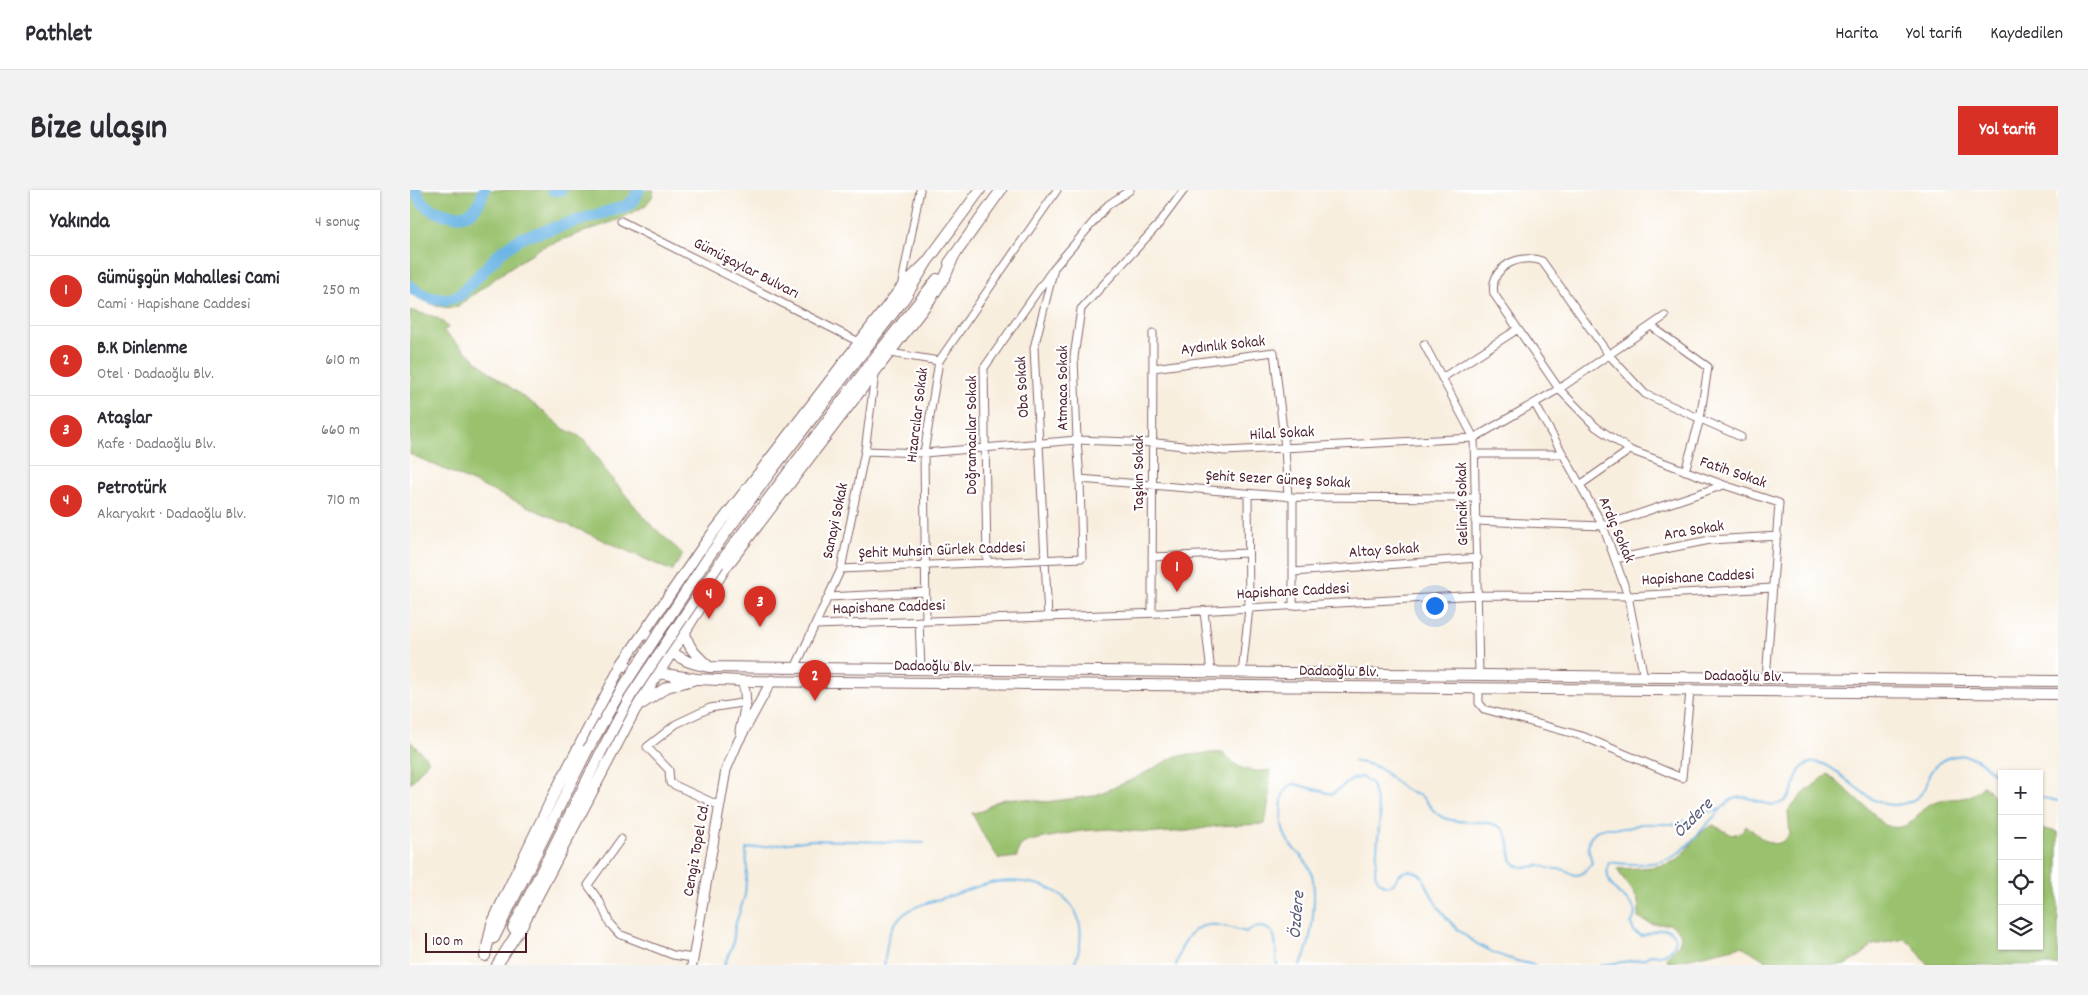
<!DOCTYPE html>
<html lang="tr">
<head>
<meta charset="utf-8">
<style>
	body { margin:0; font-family:Dekko,sans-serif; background:#f2f2f3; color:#2b2b33 }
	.controls { position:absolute; right:15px; bottom:15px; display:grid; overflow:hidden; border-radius:0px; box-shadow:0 1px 4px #0004 }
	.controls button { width:45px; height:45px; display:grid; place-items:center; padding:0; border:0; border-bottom:1px solid #e1e1e2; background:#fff; color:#2b2b33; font:25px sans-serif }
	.scale { position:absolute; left:15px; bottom:12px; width:102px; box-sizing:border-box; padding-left:5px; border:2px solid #4a1f2b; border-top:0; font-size:14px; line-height:18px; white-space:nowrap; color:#4a1f2b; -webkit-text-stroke:4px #fff; paint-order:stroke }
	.you { position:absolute; left:1024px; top:415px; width:18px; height:18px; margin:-12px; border:4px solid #fff; border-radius:50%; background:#1a73e8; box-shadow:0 0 0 8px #1a73e833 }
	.badge { display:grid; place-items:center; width:32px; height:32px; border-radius:50%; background:#d93025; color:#fff; font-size:16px; font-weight:700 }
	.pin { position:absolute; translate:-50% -41px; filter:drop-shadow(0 1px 2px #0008) }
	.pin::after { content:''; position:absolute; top:26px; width:18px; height:15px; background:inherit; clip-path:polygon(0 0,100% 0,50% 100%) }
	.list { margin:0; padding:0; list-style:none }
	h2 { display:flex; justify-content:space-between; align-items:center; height:65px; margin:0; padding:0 20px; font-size:21px }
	h2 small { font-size:16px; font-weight:400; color:#7c7c81 }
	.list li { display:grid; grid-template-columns:32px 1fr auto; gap:15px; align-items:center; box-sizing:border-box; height:70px; padding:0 20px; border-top:1px solid #e1e1e2 }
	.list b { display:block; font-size:19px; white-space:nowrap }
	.list p { margin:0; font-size:16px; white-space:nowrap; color:#7c7c81 }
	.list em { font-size:16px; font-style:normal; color:#7c7c81 }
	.icon { flex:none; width:28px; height:28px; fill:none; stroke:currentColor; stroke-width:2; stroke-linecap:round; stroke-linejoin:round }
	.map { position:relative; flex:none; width:1648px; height:775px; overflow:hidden; border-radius:0px }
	header { display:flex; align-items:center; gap:30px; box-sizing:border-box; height:70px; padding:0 25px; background:#fff; border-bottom:1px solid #e1e1e2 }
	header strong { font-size:24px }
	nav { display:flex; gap:28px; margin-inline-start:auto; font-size:18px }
	.intro { display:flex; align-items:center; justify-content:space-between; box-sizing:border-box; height:120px; padding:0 30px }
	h1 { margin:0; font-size:35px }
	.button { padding:12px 22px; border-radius:0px; background:#d93025; color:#fff; font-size:18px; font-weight:700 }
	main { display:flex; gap:30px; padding:0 30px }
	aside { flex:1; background:#fff; border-radius:0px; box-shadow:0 1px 4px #0004 }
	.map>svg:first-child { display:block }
	.green { fill:#9ac26e; stroke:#72704c }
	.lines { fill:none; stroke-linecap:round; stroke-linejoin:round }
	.stream { stroke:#6cb6e5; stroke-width:2 }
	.river { stroke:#6cb6e5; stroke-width:12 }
	.minor-casing { stroke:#87676a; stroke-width:9 }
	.major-casing { stroke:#87676a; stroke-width:11 }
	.highway-casing { stroke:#87676a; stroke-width:12 }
	.minor { stroke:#fff; stroke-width:7 }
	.major { stroke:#fff; stroke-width:9 }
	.highway { stroke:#fff; stroke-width:10 }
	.highway-bridge-casing { stroke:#87676a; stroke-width:12; stroke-linecap:butt }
	.highway-bridge { stroke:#fff; stroke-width:10 }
	.labels { text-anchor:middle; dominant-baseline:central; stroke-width:4.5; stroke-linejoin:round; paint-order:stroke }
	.street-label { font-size:16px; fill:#4a1f2b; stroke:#fff }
	.water-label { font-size:18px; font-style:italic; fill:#585b75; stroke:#fff }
</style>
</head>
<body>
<header>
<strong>Pathlet</strong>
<nav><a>Harita</a><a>Yol tarifi</a><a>Kaydedilen</a></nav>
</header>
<div class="intro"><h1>Bize ulaşın</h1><a class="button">Yol tarifi</a></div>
<main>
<aside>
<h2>Yakında<small>4 sonuç</small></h2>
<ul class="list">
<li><span class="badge">1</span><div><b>Gümüşgün Mahallesi Cami</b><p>Cami · Hapishane Caddesi</p></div><em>250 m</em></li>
<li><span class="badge">2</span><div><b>B.K Dinlenme</b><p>Otel · Dadaoğlu Blv.</p></div><em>610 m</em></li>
<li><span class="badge">3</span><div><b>Ataşlar</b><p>Kafe · Dadaoğlu Blv.</p></div><em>660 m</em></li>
<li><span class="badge">4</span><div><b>Petrotürk</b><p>Akaryakıt · Dadaoğlu Blv.</p></div><em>710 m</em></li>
</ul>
</aside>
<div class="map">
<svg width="1648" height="775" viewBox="0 0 1648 775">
	<rect width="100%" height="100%" fill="#fff"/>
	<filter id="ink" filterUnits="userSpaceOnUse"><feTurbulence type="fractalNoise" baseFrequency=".02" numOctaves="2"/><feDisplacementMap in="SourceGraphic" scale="10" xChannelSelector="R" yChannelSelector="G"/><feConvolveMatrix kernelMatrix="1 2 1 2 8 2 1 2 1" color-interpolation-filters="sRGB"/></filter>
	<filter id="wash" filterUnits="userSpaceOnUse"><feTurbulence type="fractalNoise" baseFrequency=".0096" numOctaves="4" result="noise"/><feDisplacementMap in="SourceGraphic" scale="20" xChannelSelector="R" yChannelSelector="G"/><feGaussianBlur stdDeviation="1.12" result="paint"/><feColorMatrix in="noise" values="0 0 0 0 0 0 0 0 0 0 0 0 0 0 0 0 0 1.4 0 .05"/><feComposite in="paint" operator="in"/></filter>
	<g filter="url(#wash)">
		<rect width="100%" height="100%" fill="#f8eede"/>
		<path class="green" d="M0 0H244L242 7 235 16 210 29 132 57 98 79 48 116 41 118 26 116 0 103Z
			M0 120C15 126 28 123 38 138L33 141 82 184 133 221 154 239 169 246 176 252 198 284 238 332 273 364 262 381 0 264V190L2 188 0 186Z
			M0 551 19 570 0 594Z
			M813 562C824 578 841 584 860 580L859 610 855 634 807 636 778 641 747 643 699 639 671 641 629 649 614 653 609 658 607 667 589 669 575 648 562 623 573 621 583 613 594 609 608 608 635 612 683 606 724 589 766 566Z
			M1418 584 1464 624C1472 639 1491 642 1504 630 1511 623 1513 616 1524 612 1543 605 1557 615 1574 595L1592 617V756H1629V638L1648 642V775H1518L1501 753 1494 749 1463 755 1450 766 1435 775H1363L1332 756 1259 773 1256 767C1268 757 1280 745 1260 734H1242L1228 728C1234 708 1216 695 1207 679 1222 678 1257 679 1269 668 1281 656 1287 642 1303 635L1322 645 1332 642 1336 635C1350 647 1365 665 1380 644L1378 621 1393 604Z"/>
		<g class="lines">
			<path class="stream" d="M943 571C952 573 961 574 969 578 979 585 988 595 998 601 1003 604 1008 604 1012 607 1020 614 1023 624 1034 628 1050 635 1076 628 1090 637 1111 652 1083 686 1131 675 1143 682 1144 677 1155 680 1156 680 1161 684 1162 684 1171 688 1176 680 1182 673L1178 657 1180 647 1186 641 1195 638H1218L1231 634H1268L1297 622 1312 619
				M1629 607 1648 611
				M314 775 323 754 325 736 335 705 337 677 336 659 401 650 514 653
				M474 775C477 760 476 745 486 732 499 715 521 712 540 706 556 701 570 694 587 692 643 686 688 715 664 775
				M766 775C769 769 769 763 772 757 787 725 810 735 836 742 844 736 859 734 864 746 867 755 865 766 867 775
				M890 775C902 756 907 707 902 685 899 674 893 667 885 660 871 646 870 629 872 610 873 602 876 596 885 594L922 604 943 589 952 587 962 594 970 626 965 682C966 690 976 701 984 693 986 691 986 688 988 686 996 678 1009 680 1014 690 1019 699 1022 708 1028 717 1051 750 1086 768 1125 775
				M1191 775 1234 769 1240 765C1254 767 1269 760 1264 744 1255 734 1243 742 1232 746L1224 742 1221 733C1239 709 1188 707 1199 672 1218 675 1250 676 1266 665 1279 656 1290 641 1301 630 1307 624 1314 613 1323 609 1341 601 1356 622 1373 612 1389 602 1381 579 1400 573 1426 565 1454 623 1492 614 1501 612 1509 608 1514 600 1518 595 1517 588 1520 583 1529 567 1550 561 1566 569 1576 574 1583 585 1592 591"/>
			<path class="river" d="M5 0C7 4 10 10 13 13 23 24 52 31 63 20 69 15 72 7 74 0
				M143 0H151
				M0 96C14 108 34 115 51 104L91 62 111 48 216 16 223 11 229 0"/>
		</g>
	</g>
	<g filter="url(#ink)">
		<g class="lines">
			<defs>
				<path id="minor" d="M211 31 449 152
					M491 98 510 0
					M1241 136 1298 177 1290 229 1275 281
					M1014 154 1064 248 1069 486
					M480 163 529 171
					M743 178 864 162 875 258 878 307
					M1032 188 1108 139
					M1125 214 1193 336 1218 406 1234 488
					M1331 247 1235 204 1199 165 1132 71C1109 63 1079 77 1084 104L1149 199 1186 237 1220 260 1314 295 1369 313 1356 489
					M455 261 514 263 667 250 747 253 815 261 1064 248 1149 199 1255 126
					M1066 264H1153
					M670 289 883 307 1065 308
					M1170 295 1220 260
					M883 307V416
					M1065 331 1193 336 1314 295
					M742 367 838 363
					M1205 369 1300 350 1368 346
					M577 373 574 178 641 82
					M431 379 672 368 670 289 667 250 664 167 671 119 748 35 774 0
					M883 382 1068 368
					M418 407 515 402
					M794 421 801 483
					M742 423 743 143
					M638 427 624 158 644 78 698 15 720 0
					M516 430 514 263 529 171 647 0
					M509 431 511 479
					M405 435 751 423 1069 405 1218 406 1363 398
					M385 478 431 379 455 261 465 184
					M832 483 839 418 838 304
					M1069 498V513L1074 519 1172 546 1272 588 1280 501
					M310 616 260 593 259 580 237 557 266 534 300 518 337 512
					M211 649 178 695 190 712 200 734 209 744 263 765 283 768"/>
				<path id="major" d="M330 541C334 523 339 508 332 491
					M282 775 316 580 328 552 362 490"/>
				<path id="highway" d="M539 73 591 0
					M299 366 363 279 494 109 517 72 570 0
					M309 374 469 162 527 89
					M275 441C277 457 286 465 298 476
					M234 442C248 451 260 463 275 470 282 474 291 475 299 477L1648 491
					M212 474 229 482 248 483 287 489 332 491 1648 504
					M233 513 257 497 283 490
					M103 738 190 564
					M84 748 178 559
					M75 766 82 734 94 708 143 606 212 474 296 352 491 98 517 72
					M87 775 114 732 225 520 316 377 522 107 536 85 543 68"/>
			</defs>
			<use href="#minor" class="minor-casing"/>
			<use href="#major" class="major-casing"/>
			<use href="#highway" class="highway-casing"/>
			<use href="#minor" class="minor"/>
			<use href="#major" class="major"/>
			<use href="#highway" class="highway"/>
			<defs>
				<path id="highway-bridge" d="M178 559 210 502 299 366
					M190 564 220 507 309 374"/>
			</defs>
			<use href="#highway-bridge" class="highway-bridge-casing"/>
			<use href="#highway-bridge" class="highway-bridge"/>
		</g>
	</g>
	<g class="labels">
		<g class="street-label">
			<text transform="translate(336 79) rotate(27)">Gümüşaylar Bulvarı</text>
			<text transform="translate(813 156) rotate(-6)">Aydınlık Sokak</text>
			<text transform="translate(613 197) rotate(-93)">Oba Sokak</text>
			<text transform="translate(653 198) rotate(-90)">Atmaca Sokak</text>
			<text transform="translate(508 225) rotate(-83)">Hızarcılar Sokak</text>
			<text transform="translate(872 244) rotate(-3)">Hilal Sokak</text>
			<text transform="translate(562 245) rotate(-90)">Doğramacılar Sokak</text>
			<text transform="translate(729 283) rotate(-90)">Taşkın Sokak</text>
			<text transform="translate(1323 283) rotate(19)">Fatih Sokak</text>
			<text transform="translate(868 290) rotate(3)">Şehit Sezer Güneş Sokak</text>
			<text transform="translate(1053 314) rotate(-91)">Gelincik Sokak</text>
			<text transform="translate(426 331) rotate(-78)">Sanayi Sokak</text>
			<text transform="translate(1206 340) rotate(67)">Ardıç Sokak</text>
			<text transform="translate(1284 341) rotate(-9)">Ara Sokak</text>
			<text transform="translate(532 361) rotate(-2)">Şehit Muhsin Gürlek Caddesi</text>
			<text transform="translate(974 361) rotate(-4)">Altay Sokak</text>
			<text transform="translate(1288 388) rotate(-3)">Hapishane Caddesi</text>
			<text transform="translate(883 402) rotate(-3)">Hapishane Caddesi</text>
			<text transform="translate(479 418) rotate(-2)">Hapishane Caddesi</text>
			<text transform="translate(524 477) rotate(1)">Dadaoğlu Blv.</text>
			<text transform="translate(929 482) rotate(1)">Dadaoğlu Blv.</text>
			<text transform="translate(1334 487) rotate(1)">Dadaoğlu Blv.</text>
			<text transform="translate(287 660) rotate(-80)">Cengiz Topel Cd.</text>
		</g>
		<g class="water-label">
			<text transform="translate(1284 629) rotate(-45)">Özdere</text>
			<text transform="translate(888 725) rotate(-85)">Özdere</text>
		</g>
	</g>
</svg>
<div class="controls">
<button>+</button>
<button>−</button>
<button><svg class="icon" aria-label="locate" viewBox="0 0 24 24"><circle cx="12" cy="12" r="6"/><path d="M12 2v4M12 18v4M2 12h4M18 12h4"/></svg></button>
<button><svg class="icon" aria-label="layers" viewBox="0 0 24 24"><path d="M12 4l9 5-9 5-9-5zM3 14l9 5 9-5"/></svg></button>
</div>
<div class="scale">100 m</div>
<div class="you"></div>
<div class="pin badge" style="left:767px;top:402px">1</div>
<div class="pin badge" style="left:405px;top:511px">2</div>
<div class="pin badge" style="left:350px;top:437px">3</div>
<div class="pin badge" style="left:299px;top:429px">4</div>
</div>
</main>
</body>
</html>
